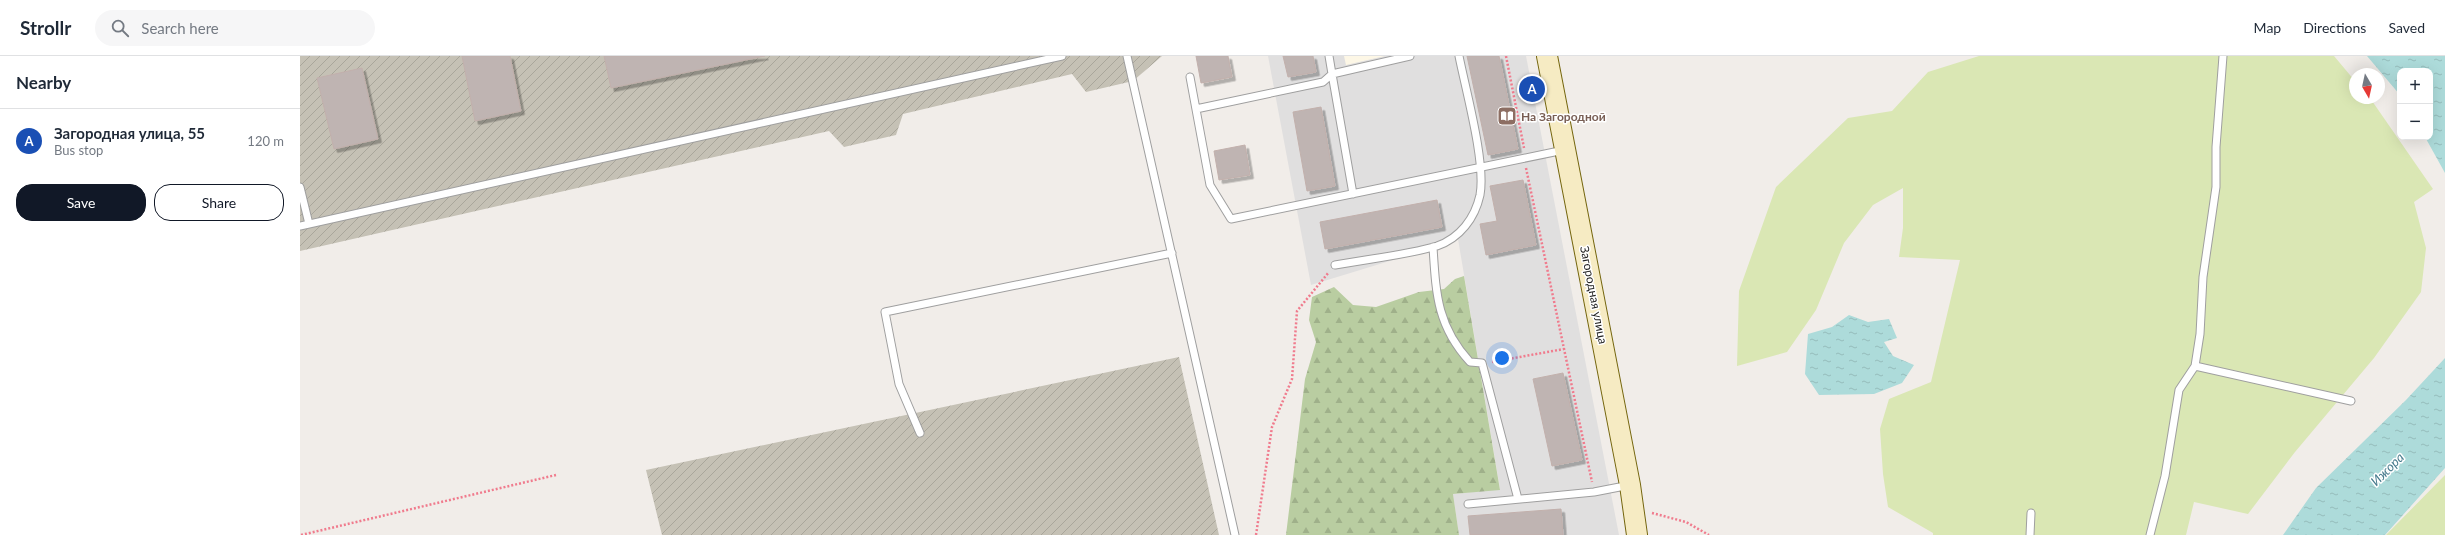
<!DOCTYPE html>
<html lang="en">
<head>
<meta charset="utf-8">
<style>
	body { margin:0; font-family:Lato,sans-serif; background:#f6f6f7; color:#1f2937 }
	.controls { position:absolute; right:12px; top:12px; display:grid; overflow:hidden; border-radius:8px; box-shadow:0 4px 16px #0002 }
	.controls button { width:36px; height:36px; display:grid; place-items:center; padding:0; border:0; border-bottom:1px solid #e0e1e3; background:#fff; color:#1f2937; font:20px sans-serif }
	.compass { position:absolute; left:2049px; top:12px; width:36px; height:36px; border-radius:50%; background:#fff; box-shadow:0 4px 16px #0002; rotate:171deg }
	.you { position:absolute; left:1202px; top:302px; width:14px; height:14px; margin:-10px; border:3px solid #fff; border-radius:50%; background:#1a73e8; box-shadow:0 0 0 6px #1a73e833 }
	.badge { display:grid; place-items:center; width:26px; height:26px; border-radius:50%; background:#111827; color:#fff; font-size:13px; font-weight:700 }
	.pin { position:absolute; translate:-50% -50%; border:2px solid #fff; box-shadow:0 1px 4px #0006 }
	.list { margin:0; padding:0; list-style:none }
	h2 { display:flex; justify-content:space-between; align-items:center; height:52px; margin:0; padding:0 16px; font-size:17px }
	h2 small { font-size:13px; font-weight:400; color:#747a83 }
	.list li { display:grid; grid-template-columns:26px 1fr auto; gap:12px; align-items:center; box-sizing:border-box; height:64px; padding:0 16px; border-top:1px solid #e0e1e3 }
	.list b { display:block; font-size:15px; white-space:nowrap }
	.list p { margin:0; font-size:13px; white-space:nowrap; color:#747a83 }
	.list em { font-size:13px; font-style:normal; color:#747a83 }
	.actions { display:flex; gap:8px; padding:12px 16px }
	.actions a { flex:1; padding:9px 0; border:1px solid #111827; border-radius:16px; text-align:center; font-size:14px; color:#111827 }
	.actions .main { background:#111827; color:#fff }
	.icon { flex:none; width:22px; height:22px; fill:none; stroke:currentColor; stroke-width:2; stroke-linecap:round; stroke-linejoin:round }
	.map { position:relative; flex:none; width:2145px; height:479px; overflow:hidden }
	header { display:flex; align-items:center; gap:24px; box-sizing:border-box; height:56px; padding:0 20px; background:#fff; border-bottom:1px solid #e0e1e3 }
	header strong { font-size:19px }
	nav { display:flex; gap:22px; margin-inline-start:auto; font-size:14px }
	.search { width:280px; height:36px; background:#f6f6f7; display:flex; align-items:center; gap:10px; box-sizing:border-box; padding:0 14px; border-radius:22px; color:#747a83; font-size:15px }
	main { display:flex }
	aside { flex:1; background:#fff }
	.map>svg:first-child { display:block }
	.residential { fill:#e0dfdf }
	.education { fill:#fdf7e6 }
	.construction { fill:url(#construction-furrows) }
	.forest { fill:url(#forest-firs) }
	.garden { fill:#dae7b4 }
	.water { fill:url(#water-ripples) }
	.building { fill:#bfb4b2; stroke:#c2b0ac; filter:url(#shadow) }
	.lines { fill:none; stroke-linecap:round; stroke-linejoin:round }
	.service-casing { stroke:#9f9f9f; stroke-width:9 }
	.secondary-casing { stroke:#74650d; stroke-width:22 }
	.path { stroke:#f07b8d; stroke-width:2.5; stroke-dasharray:2 2; stroke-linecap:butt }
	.service { stroke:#fff; stroke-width:7 }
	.secondary { stroke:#f6ebc3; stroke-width:20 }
	.labels { text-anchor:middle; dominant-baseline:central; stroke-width:3; stroke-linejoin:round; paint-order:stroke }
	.education-label { font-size:12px; font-weight:bold; fill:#785e54; stroke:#fff; text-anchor:start }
	.street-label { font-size:12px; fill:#222; stroke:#fff }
	.water-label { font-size:13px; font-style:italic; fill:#477b8d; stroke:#fff }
</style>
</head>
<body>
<header>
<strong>Strollr</strong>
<div class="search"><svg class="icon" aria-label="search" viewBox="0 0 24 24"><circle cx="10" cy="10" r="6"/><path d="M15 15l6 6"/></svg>Search here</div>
<nav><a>Map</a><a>Directions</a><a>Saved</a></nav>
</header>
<main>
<aside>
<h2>Nearby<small></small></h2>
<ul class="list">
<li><span class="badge" style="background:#1a4fb4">A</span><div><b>Загородная улица, 55</b><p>Bus stop</p></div><em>120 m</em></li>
</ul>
<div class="actions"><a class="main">Save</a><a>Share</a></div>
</aside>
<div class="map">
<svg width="2145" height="479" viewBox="0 0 2145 479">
	<defs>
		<pattern id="construction-furrows" width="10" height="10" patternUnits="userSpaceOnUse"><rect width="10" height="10" fill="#c5c1b5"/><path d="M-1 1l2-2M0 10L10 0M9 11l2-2" fill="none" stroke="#a9a69b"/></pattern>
		<pattern id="forest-firs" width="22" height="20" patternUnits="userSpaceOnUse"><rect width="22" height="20" fill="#b9cda1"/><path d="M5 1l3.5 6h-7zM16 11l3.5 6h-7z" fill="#9fb08a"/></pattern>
		<pattern id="water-ripples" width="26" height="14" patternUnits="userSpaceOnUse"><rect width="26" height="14" fill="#addbda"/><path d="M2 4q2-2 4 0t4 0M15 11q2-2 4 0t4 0" fill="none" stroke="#95bcbb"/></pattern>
		<filter id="shadow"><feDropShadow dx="3.5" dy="3.5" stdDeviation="0" flood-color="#0004"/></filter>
	</defs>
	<rect width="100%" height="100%" fill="#f1ede9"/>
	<path class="residential" d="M968 0H1226L1319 479H1159L1153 438 1200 433 1157 177 1142 189 1011 229Z"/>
	<path class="education" d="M1044 0H1085L1046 9Z"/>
	<path class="construction" d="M0 0H862L833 25 786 36 772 18 603 58 596 79 544 91 529 75 0 195Z
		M879 301 919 479H362L346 414Z"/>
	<path class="forest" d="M1164 220 1200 434 1153 438 1159 479H986L1005 323 1016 286 1009 264 1012 241 1034 231 1053 249 1076 251 1119 236 1144 233 1155 223Z"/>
	<path class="garden" d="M1679 0H2034L2055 25V42H2070L2133 133 2114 146 2126 192 2121 236 2074 302 1995 396 1948 458 1894 446 1886 479H1633V477L1588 451 1583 418 1580 373 1589 343 1631 326 1660 204 1599 201 1603 172V132L1573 149 1544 187 1516 254 1487 296 1437 310 1439 235 1476 131 1548 62 1592 55 1628 16Z
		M2145 419V479H2086Z"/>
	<path class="water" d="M2067 0H2145V117L2125 81H2130V15H2100V39Z
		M1549 259 1568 266 1589 263 1597 282 1584 286 1593 300 1614 309 1602 327 1574 338 1519 339 1505 318 1508 278 1532 271Z
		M2145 302V412L2085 479H1983L2016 432 2106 344Z"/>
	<path class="building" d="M162 0H210L221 55 175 65Z
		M304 0H465L311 32Z
		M896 0H928L932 21 901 27Z
		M983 0H1013L1016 16 988 21Z
		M1167 0H1199L1218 93 1188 99Z
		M62 12 78 83 34 93 17 22Z
		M1021 51 1035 130 1007 135 993 56Z
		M945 89 950 119 919 124 914 95Z
		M1223 124 1236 189 1186 199 1180 168 1197 165 1190 130Z
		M1137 144 1142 171 1025 193 1020 166Z
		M1263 317 1282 404 1252 410 1233 323Z
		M1261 453 1263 479H1170L1168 460Z"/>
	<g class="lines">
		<defs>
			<path id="service" d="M827 0 935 479
				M890 21 910 129 931 163 1264 94
				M896 53 1023 26 1032 18 1029 0
				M0 131 9 168
				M1053 138 1032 18 1110 0
				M0 170 762 0
				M1133 191C1136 238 1137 270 1170 306L1182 307 1218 443
				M1035 209C1067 203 1107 199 1137 190 1160 182 1175 162 1180 139 1186 107 1166 35 1159 0
				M1895 310 2051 345
				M620 377 599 328 585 256 872 197
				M1168 448 1294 436 1330 429
				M1730 479 1731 457
				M1850 479 1865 420 1879 334 1895 310 1900 278 1903 221 1916 131V91L1923 0"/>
			<path id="secondary" d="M1247 0 1330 429 1337 479"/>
		</defs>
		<use href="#service" class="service-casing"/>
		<use href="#secondary" class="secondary-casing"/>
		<path class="path" d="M1206 0 1224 92
			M1226 112 1292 426
			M1192 306 1264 293
			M1352 457 1386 466 1409 479
			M1 479 256 419
			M956 479 972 371 992 323 997 255 1029 216"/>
		<use href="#service" class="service"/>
		<use href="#secondary" class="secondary"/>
	</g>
	<defs>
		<symbol id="library-square" viewBox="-11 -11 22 22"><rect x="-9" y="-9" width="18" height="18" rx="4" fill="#8d6e63" stroke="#fff"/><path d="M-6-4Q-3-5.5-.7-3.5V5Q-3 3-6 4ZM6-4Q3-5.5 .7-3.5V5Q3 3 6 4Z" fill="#fff"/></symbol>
	</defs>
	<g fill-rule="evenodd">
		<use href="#library-square" x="1196" y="49" width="22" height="22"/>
	</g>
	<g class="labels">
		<g class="education-label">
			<text x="1221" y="60">На Загородной</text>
		</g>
		<g class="street-label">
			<text transform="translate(1294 239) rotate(79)">Загородная улица</text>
		</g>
		<g class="water-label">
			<text transform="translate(2087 413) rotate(-45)">Ижора</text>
		</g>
	</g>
</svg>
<div class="controls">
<button>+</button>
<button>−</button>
</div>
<svg class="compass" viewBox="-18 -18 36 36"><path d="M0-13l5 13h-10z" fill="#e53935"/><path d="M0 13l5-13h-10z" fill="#747a83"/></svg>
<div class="you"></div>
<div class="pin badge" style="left:1232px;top:33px;background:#1a4fb4">A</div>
</div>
</main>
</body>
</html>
